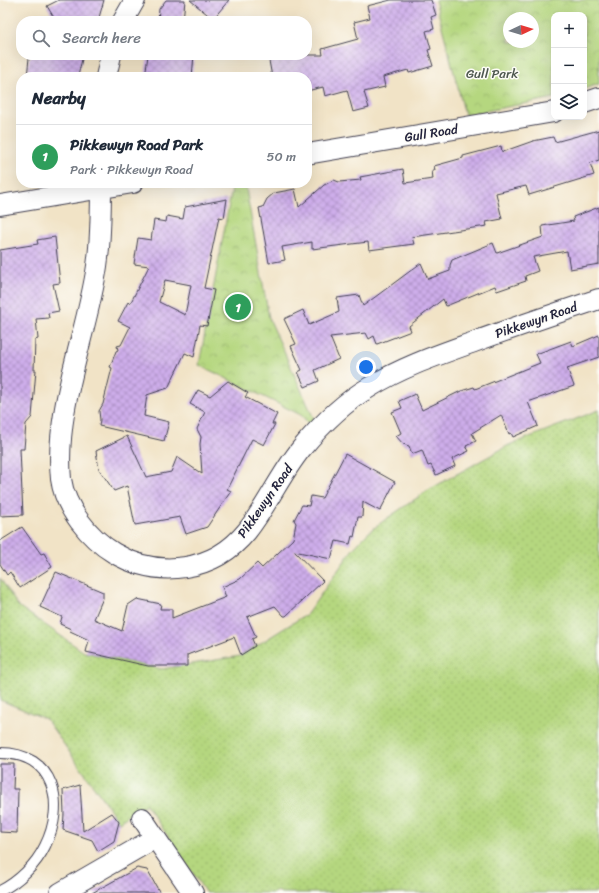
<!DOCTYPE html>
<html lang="en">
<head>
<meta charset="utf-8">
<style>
	body { margin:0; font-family:Sriracha,sans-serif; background:#f6f6f7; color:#1f2937 }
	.controls { position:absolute; right:12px; top:12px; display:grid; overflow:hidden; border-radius:8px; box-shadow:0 4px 16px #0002 }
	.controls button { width:36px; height:36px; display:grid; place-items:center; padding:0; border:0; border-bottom:1px solid #e0e1e3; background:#fff; color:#1f2937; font:20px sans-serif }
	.compass { position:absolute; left:503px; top:12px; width:36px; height:36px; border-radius:50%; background:#fff; box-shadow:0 4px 16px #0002; rotate:86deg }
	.you { position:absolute; left:366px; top:367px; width:14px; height:14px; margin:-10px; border:3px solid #fff; border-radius:50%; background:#1a73e8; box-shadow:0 0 0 6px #1a73e833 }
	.badge { display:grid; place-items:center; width:26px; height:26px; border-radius:50%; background:#7c3aed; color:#fff; font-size:13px; font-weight:700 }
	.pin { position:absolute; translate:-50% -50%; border:2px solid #fff; box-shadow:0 1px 4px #0006 }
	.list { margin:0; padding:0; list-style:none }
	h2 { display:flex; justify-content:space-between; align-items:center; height:52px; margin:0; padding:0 16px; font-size:17px }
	h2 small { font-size:13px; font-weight:400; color:#747a83 }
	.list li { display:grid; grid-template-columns:26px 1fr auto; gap:12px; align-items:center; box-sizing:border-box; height:64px; padding:0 16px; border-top:1px solid #e0e1e3 }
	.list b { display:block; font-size:15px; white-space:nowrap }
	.list p { margin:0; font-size:13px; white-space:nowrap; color:#747a83 }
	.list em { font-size:13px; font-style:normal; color:#747a83 }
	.icon { flex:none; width:22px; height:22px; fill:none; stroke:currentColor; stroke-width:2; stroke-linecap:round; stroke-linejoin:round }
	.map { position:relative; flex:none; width:599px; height:893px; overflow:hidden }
	.search { position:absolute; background:#fff; box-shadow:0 4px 16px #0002; left:16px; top:16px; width:296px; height:44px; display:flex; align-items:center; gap:10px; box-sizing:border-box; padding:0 14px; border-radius:16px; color:#747a83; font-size:15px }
	.panel { position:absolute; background:#fff; box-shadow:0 4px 16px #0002; left:16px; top:72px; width:296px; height:116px; border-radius:16px }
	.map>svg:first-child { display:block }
	.grass { fill:url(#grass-dots); stroke:#6c7c5d }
	.park { fill:url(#park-crowns); stroke:#6c7c5d; fill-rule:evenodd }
	.building { fill:url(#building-cross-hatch); fill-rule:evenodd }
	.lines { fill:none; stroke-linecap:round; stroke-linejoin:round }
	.service-casing { stroke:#413f50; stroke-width:12 }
	.minor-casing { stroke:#413f50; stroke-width:22 }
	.service { stroke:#fff; stroke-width:10 }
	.minor { stroke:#fff; stroke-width:20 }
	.labels { text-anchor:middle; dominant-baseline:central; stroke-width:3; stroke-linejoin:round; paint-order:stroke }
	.park-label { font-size:13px; fill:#4e584f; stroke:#fdfcf7 }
	.street-label { font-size:13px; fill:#22223b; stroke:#fdfcf7 }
</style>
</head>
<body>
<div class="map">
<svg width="599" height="893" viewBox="0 0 599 893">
	<defs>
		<pattern id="grass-dots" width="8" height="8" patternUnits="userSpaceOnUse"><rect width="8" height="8" fill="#b5d77f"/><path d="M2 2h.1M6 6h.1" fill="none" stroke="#9bb86f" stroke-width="1.8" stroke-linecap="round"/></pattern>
		<pattern id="park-crowns" width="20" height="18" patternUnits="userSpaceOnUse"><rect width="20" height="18" fill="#b5d77f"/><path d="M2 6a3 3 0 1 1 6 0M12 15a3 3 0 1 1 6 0" fill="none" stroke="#9bb86f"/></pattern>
		<pattern id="building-cross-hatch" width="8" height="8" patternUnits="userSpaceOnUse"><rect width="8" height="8" fill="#ceadea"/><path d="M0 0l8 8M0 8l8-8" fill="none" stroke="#a78cbf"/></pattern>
	</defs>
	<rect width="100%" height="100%" fill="#fdfcf7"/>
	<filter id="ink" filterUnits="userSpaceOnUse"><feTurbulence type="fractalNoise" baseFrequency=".025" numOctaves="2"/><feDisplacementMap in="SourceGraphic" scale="8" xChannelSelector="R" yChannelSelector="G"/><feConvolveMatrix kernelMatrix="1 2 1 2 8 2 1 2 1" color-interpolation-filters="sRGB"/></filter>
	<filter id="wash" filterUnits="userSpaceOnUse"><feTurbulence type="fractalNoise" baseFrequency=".012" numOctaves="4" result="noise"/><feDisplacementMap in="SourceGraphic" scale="16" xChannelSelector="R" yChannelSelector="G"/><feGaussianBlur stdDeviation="0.9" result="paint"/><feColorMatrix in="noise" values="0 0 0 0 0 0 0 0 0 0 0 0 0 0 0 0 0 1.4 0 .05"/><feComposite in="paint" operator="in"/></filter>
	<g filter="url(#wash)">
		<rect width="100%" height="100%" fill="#f1e3c6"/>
		<path class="grass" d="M599 410V893H281L278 891 274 893H206L146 804 119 822 46 719 0 700V578L18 606 84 652 162 669 240 656 307 614 353 549 369 532 386 519 430 489 509 445Z"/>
		<path class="park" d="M435 0H599V84L584 89V15H554V98L465 115ZM509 18H533V42H509Z
			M233 183H245L269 318 315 421 310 425 301 415 199 365Z"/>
		<g id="blocks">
			<path class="building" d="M59 0H104L98 21H56L47 6Z
				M166 0H185L183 21H158L159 9Z
				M190 0H229L213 19Z
				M391 0H431L436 15 431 17 434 29 426 31 431 49 428 50 433 66 409 73 408 70 383 77 385 87 364 92 369 108 353 112 347 90 325 96 323 87 307 91V77H272L268 55H323L322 49 358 39 354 22 370 18 367 6Z
				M33 55H83L78 76 27 77 29 58Z
				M148 55H194L192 77H145Z
				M599 130V160L590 163 594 175 529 195 526 186 496 193 502 219 486 222 487 226 412 237 414 244 369 250 368 242 312 249V242L282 247 285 260 269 263 259 208 263 207 267 199 274 193 295 189 299 207 324 185 334 180 339 182 361 180 360 177 403 169 405 183 433 179 432 170H435L434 166 463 158V156L501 146 502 152 533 141 553 137 555 142Z
				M227 199 224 218 219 217 204 288 214 290 207 326 200 325 194 357 185 353 168 388 147 395 144 416 169 422 164 441 99 426 100 420 99 411 103 404 112 368 110 367 116 351 118 350 117 346 121 345 130 327 118 321 128 302 130 304 149 266 134 264 138 238 151 240 154 220 166 222 167 216 183 219 185 207ZM165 280 191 285 185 315 159 302Z
				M599 207V264L570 269 567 251 533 257 538 271 525 276 526 281 497 291 495 286 446 306 443 299 409 326 411 331 398 336 377 344 374 336 369 339 366 333 330 337 339 359 315 370 319 381 305 387 298 372 302 370 291 346 296 344 284 319 303 310 309 325 339 312 337 298 359 295 363 306 421 263 428 279 450 271V265L452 260 493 243 497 253 543 237 542 226 574 221 573 217Z
				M55 237 60 283 53 284 59 311 48 313 49 318 36 319 38 339 35 340 34 370H36L32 417 26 424 24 449H20L23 515 0 516V250L38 244 37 240Z
				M599 335V357L567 368 574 386 528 402 538 426 513 437 511 433 509 434 501 415 472 433 476 441 466 446 469 451 452 459 455 466 436 475 431 465 428 466 422 450 412 454 409 446 403 444 396 436 401 433 392 412 402 408 399 401 415 394 422 410 461 391 474 387 475 389 540 363 536 354 571 341 573 346Z
				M228 381 248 393 245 397 277 414 272 424H275L264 445 252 439 227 489 231 491 207 527 186 534 180 517 135 525 127 486 114 491 99 469 96 451 127 436 146 477 171 472 177 457 202 474 200 444 201 437 197 429 205 412 190 404 198 390 210 396Z
				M345 454 395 482 380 511 363 502 362 517H358L354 537 352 536 350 544 336 541 331 559 294 551 323 581 286 616H284L275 606 247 617 256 637 252 639 255 646 241 655 234 637 187 655V666H148L86 652 89 640 70 631 71 629 60 624 62 617 40 607 56 572 103 592V598L94 619 122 631 128 605 137 599 161 604 160 609H172V618L226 597 222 587 240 579 257 563 262 568 293 539 296 523 294 520 302 505 309 506 311 496 322 498Z
				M22 527 41 554 44 553 52 567 20 588 10 572 7 575 0 564V541Z
				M0 764H14L13 789H18L17 833 0 832Z
				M80 785 83 831 112 813 119 822 114 841 98 851 92 840 63 830 64 814 63 790Z
				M137 868 147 870 160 893H92Z"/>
		</g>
	</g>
	<g filter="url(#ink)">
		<use href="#blocks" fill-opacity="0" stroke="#413f50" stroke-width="1"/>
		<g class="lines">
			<defs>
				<path id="service" d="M0 753C55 753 66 804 45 846 36 865 18 882 0 891"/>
				<path id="minor" d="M123 21 135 0
					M106 77 111 55
					M584 103 599 98
					M307 154 554 112
					M101 183C101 210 101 239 97 266 87 334 54 410 61 479 65 508 89 538 114 553 158 579 214 572 247 531 267 506 280 475 301 449 320 426 344 402 370 387 402 367 438 355 474 342 515 327 557 313 599 299
					M0 205 133 183
					M142 818 193 893
					M60 893 155 838"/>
			</defs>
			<use href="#service" class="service-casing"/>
			<use href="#minor" class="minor-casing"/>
			<use href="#service" class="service"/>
			<use href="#minor" class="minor"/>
		</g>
	</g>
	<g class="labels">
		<g class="park-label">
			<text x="492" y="73">Gull Park</text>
		</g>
		<g class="street-label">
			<text transform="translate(431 133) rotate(-9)">Gull Road</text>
			<text transform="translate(536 320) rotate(-19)">Pikkewyn Road</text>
			<text transform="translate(265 501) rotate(-55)">Pikkewyn Road</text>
		</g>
	</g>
</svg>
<div class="controls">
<button>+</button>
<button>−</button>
<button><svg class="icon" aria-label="layers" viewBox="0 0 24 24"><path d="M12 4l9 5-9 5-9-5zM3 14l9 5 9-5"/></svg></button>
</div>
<svg class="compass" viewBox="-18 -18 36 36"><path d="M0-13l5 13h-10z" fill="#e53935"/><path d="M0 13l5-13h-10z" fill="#747a83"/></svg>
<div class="you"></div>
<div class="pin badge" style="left:238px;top:307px;background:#2e9e5b">1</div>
<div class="search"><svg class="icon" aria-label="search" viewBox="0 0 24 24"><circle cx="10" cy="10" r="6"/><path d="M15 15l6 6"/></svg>Search here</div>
<section class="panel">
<h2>Nearby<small></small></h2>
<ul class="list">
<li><span class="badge" style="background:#2e9e5b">1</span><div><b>Pikkewyn Road Park</b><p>Park · Pikkewyn Road</p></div><em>50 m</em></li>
</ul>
</section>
</div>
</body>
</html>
